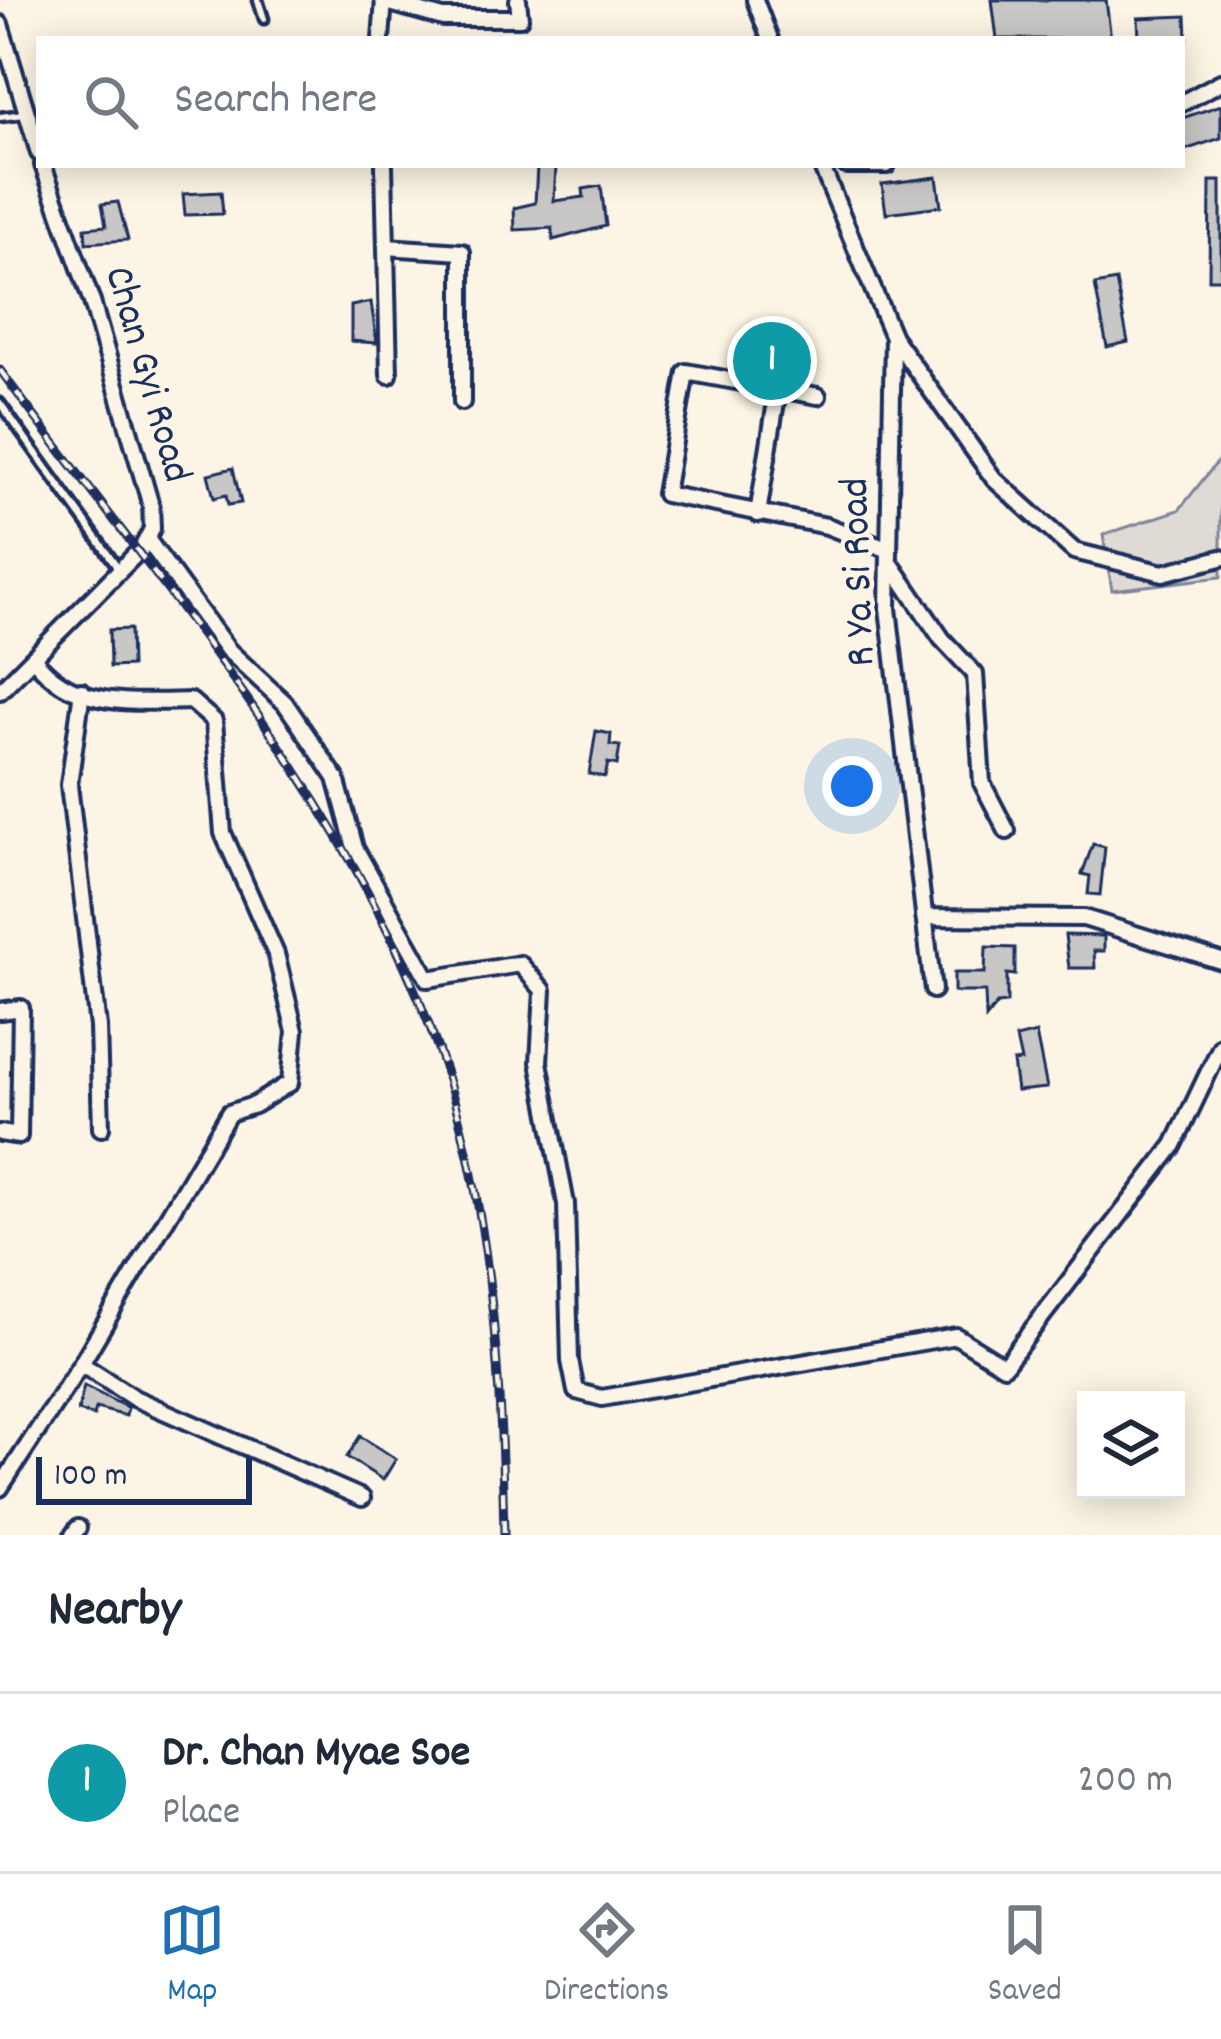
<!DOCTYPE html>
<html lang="en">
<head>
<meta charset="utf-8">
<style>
	body { margin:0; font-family:Dekko,sans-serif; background:#f6f6f7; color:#1f2937 }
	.controls { position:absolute; right:36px; bottom:36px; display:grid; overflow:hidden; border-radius:0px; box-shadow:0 6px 30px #0003 }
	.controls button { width:108px; height:108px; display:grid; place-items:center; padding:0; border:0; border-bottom:3px solid #e0e1e3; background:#fff; color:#1f2937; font:60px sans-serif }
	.scale { position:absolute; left:36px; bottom:30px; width:216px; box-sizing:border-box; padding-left:12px; border:6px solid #1b2f5e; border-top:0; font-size:33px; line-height:42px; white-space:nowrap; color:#1b2f5e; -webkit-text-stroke:9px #fcf5e5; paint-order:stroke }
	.you { position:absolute; left:852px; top:786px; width:42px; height:42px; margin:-30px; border:9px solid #fff; border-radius:50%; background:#1a73e8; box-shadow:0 0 0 18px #1a73e833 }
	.badge { display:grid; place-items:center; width:78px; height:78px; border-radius:50%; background:#1f6fb2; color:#fff; font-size:39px; font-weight:700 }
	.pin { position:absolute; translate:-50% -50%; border:6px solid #fff; box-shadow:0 3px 12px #0006 }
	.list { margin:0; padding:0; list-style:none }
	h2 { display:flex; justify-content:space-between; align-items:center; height:156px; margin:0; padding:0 48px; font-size:51px }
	h2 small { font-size:39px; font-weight:400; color:#747a83 }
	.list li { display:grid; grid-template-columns:78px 1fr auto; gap:36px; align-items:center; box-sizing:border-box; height:180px; padding:0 48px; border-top:3px solid #e0e1e3 }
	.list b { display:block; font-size:45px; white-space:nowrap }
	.list p { margin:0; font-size:39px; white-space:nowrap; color:#747a83 }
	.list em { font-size:39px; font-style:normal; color:#747a83 }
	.icon { flex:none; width:66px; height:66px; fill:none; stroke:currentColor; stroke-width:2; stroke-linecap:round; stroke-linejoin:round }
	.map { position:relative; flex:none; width:1221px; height:1535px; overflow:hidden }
	.search { position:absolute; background:#fff; box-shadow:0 6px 30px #0003; left:36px; right:36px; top:36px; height:132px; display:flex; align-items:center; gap:30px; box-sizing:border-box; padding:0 42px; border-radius:0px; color:#747a83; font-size:45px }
	.sheet { height:336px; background:#fff }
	nav { display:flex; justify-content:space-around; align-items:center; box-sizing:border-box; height:168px; border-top:3px solid #e0e1e3; background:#fff; font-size:33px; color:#747a83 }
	nav a { display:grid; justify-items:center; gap:6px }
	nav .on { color:#1f6fb2 }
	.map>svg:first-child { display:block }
	.green { fill:#dfdbd4; stroke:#7d8599; stroke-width:3 }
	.building { fill:#c8c7c6; stroke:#1b2f5e; stroke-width:3 }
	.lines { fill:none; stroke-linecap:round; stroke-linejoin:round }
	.service-casing { stroke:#1b2f5e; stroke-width:15 }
	.minor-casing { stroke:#1b2f5e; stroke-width:22 }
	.service { stroke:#fcf5e5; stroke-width:6 }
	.minor { stroke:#fcf5e5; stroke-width:14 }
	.rail-casing { stroke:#1b2f5e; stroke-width:9 }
	.rail { stroke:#fcf5e5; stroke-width:4.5; stroke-dasharray:14; stroke-linecap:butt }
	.labels { text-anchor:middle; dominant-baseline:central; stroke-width:9; stroke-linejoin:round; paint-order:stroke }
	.street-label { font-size:42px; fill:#1b2f5e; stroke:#fcf5e5 }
</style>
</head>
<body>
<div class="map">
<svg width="1221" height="1535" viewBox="0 0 1221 1535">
	<rect width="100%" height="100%" fill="#fcf5e5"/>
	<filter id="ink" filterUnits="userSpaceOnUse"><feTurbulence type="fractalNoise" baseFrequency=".00833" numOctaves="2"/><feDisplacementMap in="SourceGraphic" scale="24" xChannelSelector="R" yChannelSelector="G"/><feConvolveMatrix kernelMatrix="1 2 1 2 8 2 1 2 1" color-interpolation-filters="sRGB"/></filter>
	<g filter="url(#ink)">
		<path class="green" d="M1221 457V577L1112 590 1103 535 1179 510Z"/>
		<path class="building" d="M992 0H1106L1111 39H997Z
			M1186 16 1187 39H1139L1138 18Z
			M1221 105V138L1182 151V118Z
			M537 166 556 167 554 201 584 197 583 189 601 186 606 226 553 240 552 228 515 230 514 208 535 203Z
			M937 177 941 206 886 213 882 184Z
			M1210 181H1221V279H1209Z
			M221 192 223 214 185 215 183 194Z
			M118 202 128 240 86 243 85 228 106 226 102 204Z
			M1116 281 1128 342 1107 347 1095 285Z
			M371 302 377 343 351 341V306Z
			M764 339 785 343 779 378 759 374Z
			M233 468 241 503 228 505 226 495 214 498 208 474Z
			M130 629 131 666 110 667 109 630Z
			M596 731 611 734 610 745 620 746 617 765 608 763 605 777 589 774Z
			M1093 844 1105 847 1100 895 1088 894 1090 876 1082 874Z
			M1065 935 1104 936V951H1094L1095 968H1069Z
			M986 947 1015 948V975L1007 974V1003L997 1004 986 1018 985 992H954V973H985Z
			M1036 1033 1047 1088 1017 1091 1013 1062 1021 1061 1016 1038Z
			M84 1386 128 1408 126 1416 96 1408 94 1416 78 1411Z
			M360 1436 396 1459 383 1480 347 1457Z"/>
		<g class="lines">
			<defs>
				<path id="service" d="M258 0 264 19
					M0 117 25 114
					M0 403 119 569"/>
				<path id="minor" d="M755 0 770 39
					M383 1 443 18H520L518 0
					M0 24 39 153
					M381 39 384 0
					M1182 103 1221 82
					M384 165 389 375
					M821 165 893 337 888 608 933 990
					M846 165H887
					M386 247 462 252V402
					M893 337 994 479 1074 551 1163 573 1221 558
					M818 396 686 372 665 494 827 526 889 550
					M758 514 778 389
					M147 539 228 650 285 703 336 778 355 848 428 979 520 964 543 990 539 1062 566 1204 570 1361 576 1391 602 1398 956 1336 1004 1366 1174 1145 1221 1046
					M889 561 942 639 975 674 982 783 1007 831
					M34 659C73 709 132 702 191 701L214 721 223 833 276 954 295 1031 290 1083 254 1105 229 1113 81 1364
					M0 691 142 548 152 529 151 506 92 302 43 165
					M82 691 69 785 98 1027 101 1128
					M924 917 1084 918 1221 961
					M0 1011 21 1008 19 1136 0 1133
					M0 1488 81 1364 134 1398 362 1498
					M73 1535 78 1528"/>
			</defs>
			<use href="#service" class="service-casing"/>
			<use href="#minor" class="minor-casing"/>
			<use href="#service" class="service"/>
			<use href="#minor" class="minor"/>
			<defs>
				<path id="rail" d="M0 370C157 584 348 795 438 1049 492 1204 501 1373 504 1535"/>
			</defs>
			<use href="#rail" class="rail-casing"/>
			<use href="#rail" class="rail"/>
		</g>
	</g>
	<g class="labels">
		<g class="street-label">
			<text transform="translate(145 375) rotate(74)">Chan Gyi Road</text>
			<text transform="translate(861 572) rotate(-92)">R Ya Si Road</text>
		</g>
	</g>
</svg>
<div class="controls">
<button><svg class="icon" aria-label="layers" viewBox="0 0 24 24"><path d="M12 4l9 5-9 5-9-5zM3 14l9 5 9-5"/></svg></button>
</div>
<div class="scale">100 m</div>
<div class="you"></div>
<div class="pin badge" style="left:772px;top:361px;background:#0f9aa8">1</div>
<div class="search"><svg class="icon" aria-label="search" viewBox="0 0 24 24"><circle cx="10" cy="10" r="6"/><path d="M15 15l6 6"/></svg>Search here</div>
</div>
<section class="sheet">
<h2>Nearby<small></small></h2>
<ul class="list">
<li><span class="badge" style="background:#0f9aa8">1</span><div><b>Dr. Chan Myae Soe</b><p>Place</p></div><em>200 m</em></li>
</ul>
</section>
<nav>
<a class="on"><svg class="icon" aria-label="map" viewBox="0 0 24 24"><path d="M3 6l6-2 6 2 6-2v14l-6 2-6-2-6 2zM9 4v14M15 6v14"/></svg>Map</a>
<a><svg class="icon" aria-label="directions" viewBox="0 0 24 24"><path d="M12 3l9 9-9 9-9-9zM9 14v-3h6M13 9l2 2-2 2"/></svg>Directions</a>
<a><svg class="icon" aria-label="saved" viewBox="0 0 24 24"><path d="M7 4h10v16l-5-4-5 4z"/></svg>Saved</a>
</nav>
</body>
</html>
